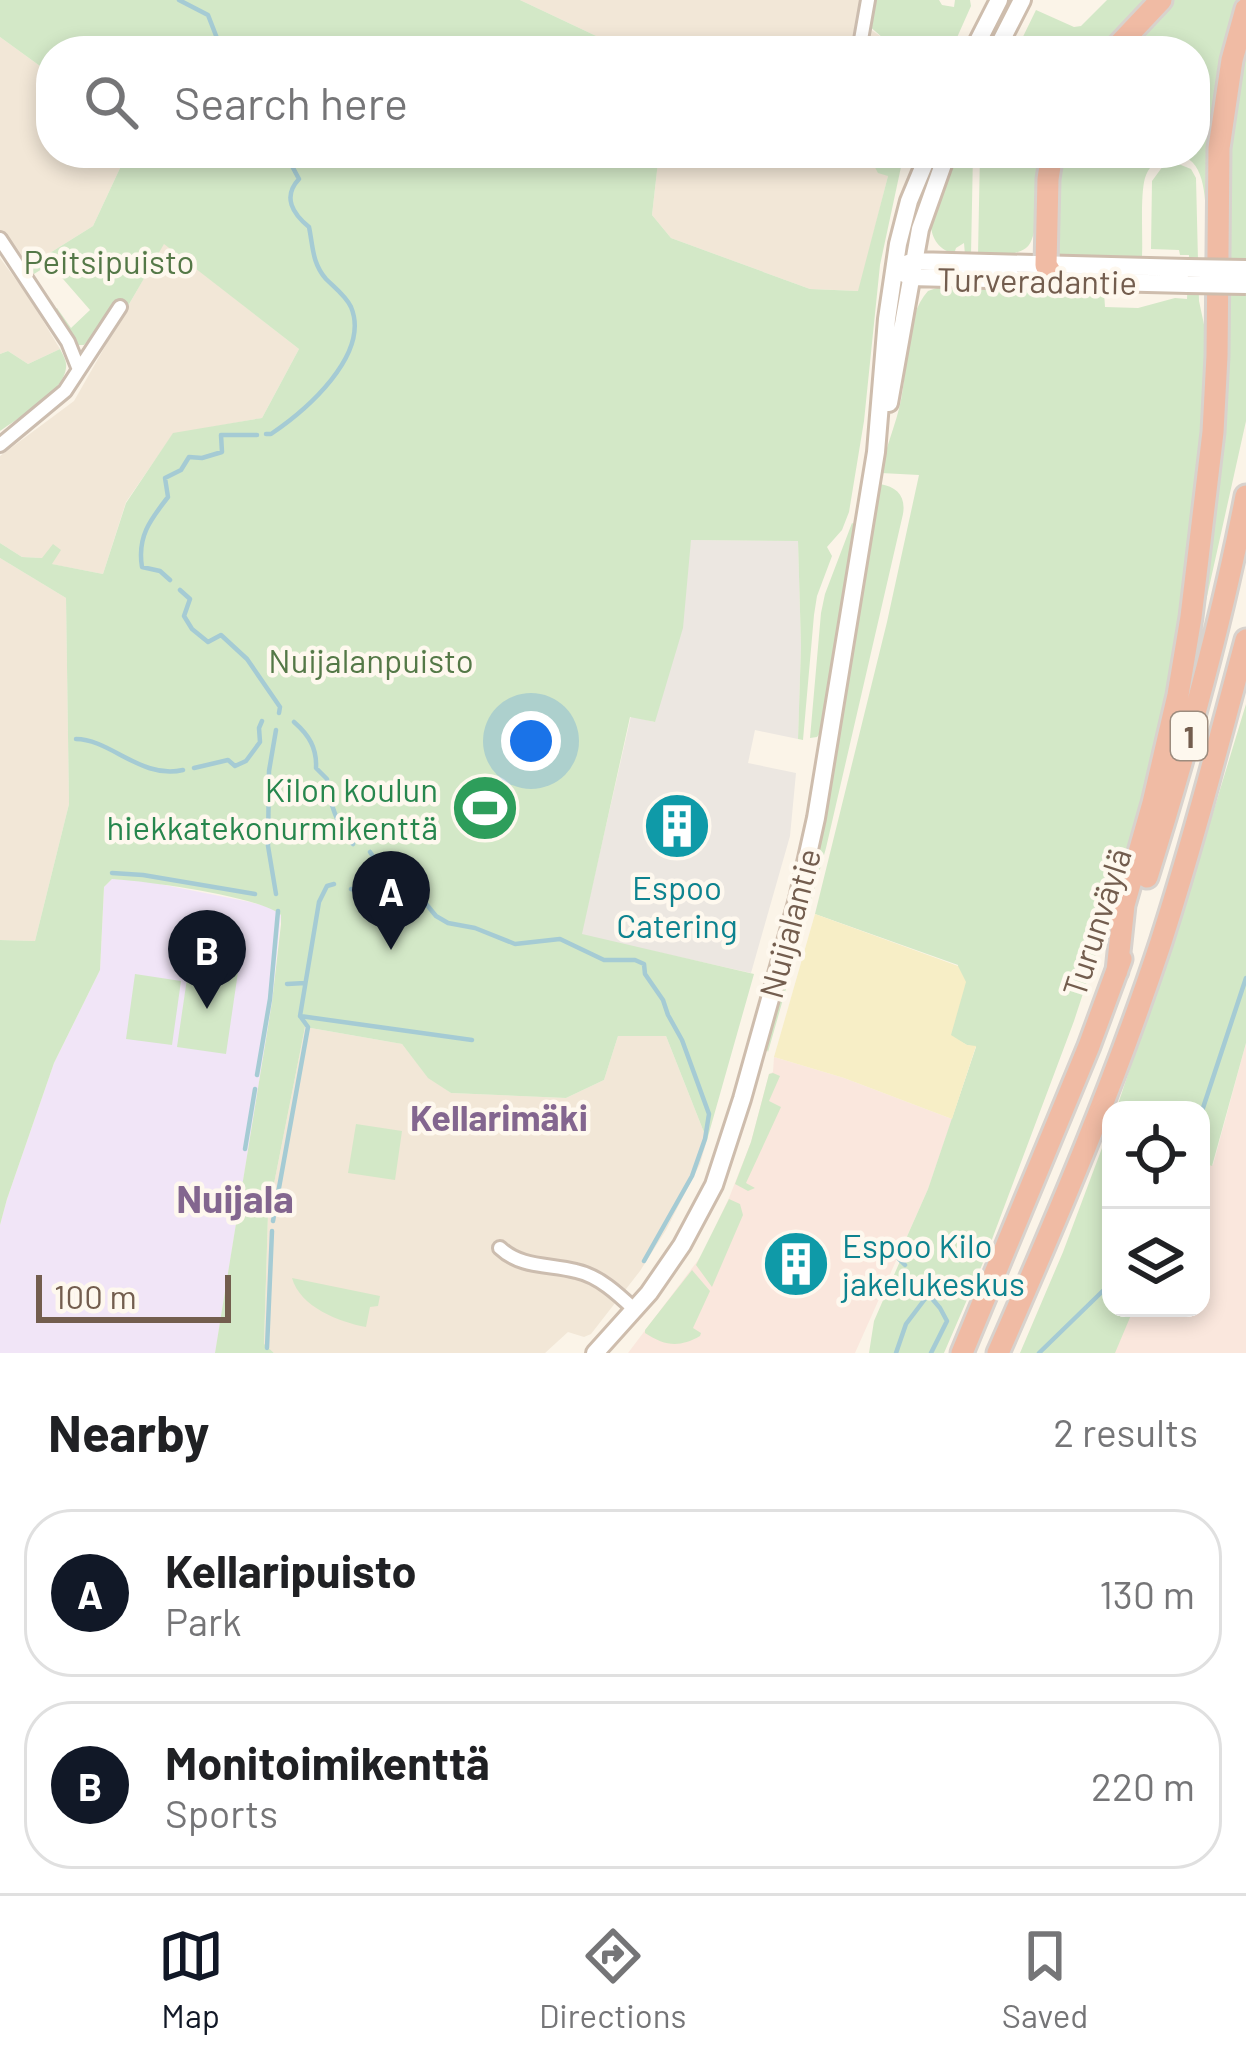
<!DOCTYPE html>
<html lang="en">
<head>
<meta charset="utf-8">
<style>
	body { margin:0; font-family:Barlow,sans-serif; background:#f6f6f6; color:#202124 }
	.controls { position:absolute; right:36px; bottom:36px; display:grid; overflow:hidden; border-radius:24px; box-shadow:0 6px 18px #0003 }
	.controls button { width:108px; height:108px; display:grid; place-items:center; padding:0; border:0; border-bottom:3px solid #e0e0e0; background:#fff; color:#202124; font:60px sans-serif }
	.scale { position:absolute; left:36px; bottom:30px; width:195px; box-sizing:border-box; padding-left:12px; border:6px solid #735d4e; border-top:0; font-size:33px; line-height:42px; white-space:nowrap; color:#735d4e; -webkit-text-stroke:9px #fef8ee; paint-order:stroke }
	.you { position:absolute; left:531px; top:741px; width:42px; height:42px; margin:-30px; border:9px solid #fff; border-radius:50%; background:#1a73e8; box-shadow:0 0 0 18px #1a73e833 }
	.badge { display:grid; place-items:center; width:78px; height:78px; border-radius:50%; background:#111827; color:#fff; font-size:39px; font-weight:700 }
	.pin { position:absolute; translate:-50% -99px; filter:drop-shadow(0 3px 6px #0008) }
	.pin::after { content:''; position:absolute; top:63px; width:42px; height:36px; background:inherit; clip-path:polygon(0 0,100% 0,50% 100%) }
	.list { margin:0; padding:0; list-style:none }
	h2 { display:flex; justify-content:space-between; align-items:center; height:156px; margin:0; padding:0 48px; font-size:51px }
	h2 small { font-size:39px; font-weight:400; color:#757577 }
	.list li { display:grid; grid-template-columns:78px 1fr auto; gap:36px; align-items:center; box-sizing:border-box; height:168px; margin:0 24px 24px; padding:0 24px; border:3px solid #e0e0e0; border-radius:48px }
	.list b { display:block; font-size:45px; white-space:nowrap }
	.list p { margin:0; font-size:39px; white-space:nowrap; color:#757577 }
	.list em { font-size:39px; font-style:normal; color:#757577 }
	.icon { flex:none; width:66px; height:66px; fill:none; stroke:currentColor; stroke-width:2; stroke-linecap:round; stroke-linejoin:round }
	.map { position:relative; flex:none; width:1246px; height:1353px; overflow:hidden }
	.search { position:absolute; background:#fff; box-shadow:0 6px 18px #0003; left:36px; right:36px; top:36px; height:132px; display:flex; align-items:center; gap:30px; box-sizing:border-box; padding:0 42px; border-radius:48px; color:#757577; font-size:45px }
	.sheet { height:540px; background:#fff }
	nav { display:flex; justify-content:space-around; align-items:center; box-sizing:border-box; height:168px; border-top:3px solid #e0e0e0; background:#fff; font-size:33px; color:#757577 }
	nav a { display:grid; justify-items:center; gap:6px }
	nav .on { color:#111827 }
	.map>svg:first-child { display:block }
	.residential { fill:#f2e7d7 }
	.commercial { fill:#fae7dd }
	.industrial { fill:#ece7e1 }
	.education { fill:#f1e5f7 }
	.green { fill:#d3e8c7 }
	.sand { fill:#f7eec6 }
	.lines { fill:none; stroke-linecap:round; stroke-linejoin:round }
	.stream { stroke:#a5cbd4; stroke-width:4.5 }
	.minor-casing { stroke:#ccbdaf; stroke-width:18 }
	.secondary-casing { stroke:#cebdad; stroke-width:22 }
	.motorway-casing { stroke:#d8d2cd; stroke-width:27 }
	.minor { stroke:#fff; stroke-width:12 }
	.secondary { stroke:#fff; stroke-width:16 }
	.motorway { stroke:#f0bba4; stroke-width:21 }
	.secondary-bridge-casing { stroke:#cebdad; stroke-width:22; stroke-linecap:butt }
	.secondary-bridge { stroke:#fff; stroke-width:16 }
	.labels { text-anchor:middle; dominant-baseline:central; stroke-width:9; stroke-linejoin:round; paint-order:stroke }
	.shield { fill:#fef8ee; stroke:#9d8c7e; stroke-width:3 }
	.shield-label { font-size:30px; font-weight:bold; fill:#735d4e }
	.park-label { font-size:33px; fill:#547847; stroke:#fef8ee }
	.street-label { font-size:33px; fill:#735d4e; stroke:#fef8ee }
	.leisure-label { font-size:33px; fill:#27864d; stroke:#fef8ee; text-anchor:end }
	.culture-label { font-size:33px; fill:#0d838f; stroke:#fef8ee }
	.neighbourhood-label { font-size:36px; font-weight:bold; fill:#83668f; stroke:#fef8ee }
	.quarter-label { font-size:39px; font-weight:bold; fill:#83668f; stroke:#fef8ee }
</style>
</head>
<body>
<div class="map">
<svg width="1246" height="1353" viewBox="0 0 1246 1353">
	<rect width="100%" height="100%" fill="#fbf4e8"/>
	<path class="residential" d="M520 0H873L870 29 883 38 886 48V51H628Z
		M0 37 51 74V153H121V166L93 226 29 266 14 244 0 232Z
		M659 153H877L873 162 888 176 859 291 810 289 671 238 652 215Z
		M164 243 299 349 262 418 173 434 126 502 103 574 51 564 42 558 22 557 0 543V456L74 401Z
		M0 258 28 296 60 349 28 364 8 351 0 354Z
		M0 558 66 598 69 804 35 941 0 940Z
		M305 1027 402 1044 428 1077 451 1093 566 1098 604 1080 618 1036H666L707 1140 700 1164 666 1230 640 1271 591 1334 584 1337 568 1332 545 1353H274L264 1345 268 1214Z"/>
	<path class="commercial" d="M1246 1043V1353H1099L1120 1308H1201V1162L1213 1165Z
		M774 1057 844 1078 952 1119 928 1189 855 1353H628L702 1255 729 1198 751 1142 769 1074 773 1072Z"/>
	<path class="industrial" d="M691 540 798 541 801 646 798 739 755 730 748 763 796 773 790 836 751 973 581 935 631 716 654 722Z"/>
	<path class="education" d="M112 879 145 881 250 902 275 909 281 915 272 1002 217 1342 215 1353H0V1225L7 1199 54 1063 100 970 104 887Z"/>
	<path class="green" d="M0 0H520L628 51H51V74L0 37Z
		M873 0H939L942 5 954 7 955 0H970L971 6 951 51H886L883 38 868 25Z
		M1107 0H1150L1101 51H1016L1036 10 1074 27 1081 26Z
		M1171 0H1241L1224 57 1206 246C1205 218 1213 143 1165 158 1155 161 1148 168 1145 178 1140 196 1143 236 1142 256L1115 259H1060L1055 255 1056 186 1061 153H1195V51H1121Z
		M1246 31V421L1196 646 1230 107Z
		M121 153H659L652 215 671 238 810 289 858 291 888 176 878 173 872 162 877 153H904L880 265 864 421 849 512 842 530 827 547 832 556 817 596 814 615 803 740 798 739 801 646 798 541 691 540 683 628 655 722 630 717 582 934 754 974 707 1140 666 1036H618L604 1080 566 1098 451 1093 428 1078 402 1044 305 1027 268 1214 264 1344 274 1353H215L272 1002 281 924V915C259 896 145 881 112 879L104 887 100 970 54 1063 7 1199 0 1225V940L35 941 69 804 66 598 0 558V543L22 557 42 558 53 544 61 550 52 564 103 574 126 503 173 433 262 418 299 349 164 244 128 306 115 300 99 327 84 345H74L54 311 57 308 71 328 90 310 50 264 34 274 29 266 93 226 121 166Z
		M951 153H973L971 255H965L964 243 956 248 954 254C910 240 940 183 951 153Z
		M980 153H1042C1038 173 1041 239 1026 248 1013 257 993 255 978 255Z
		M1176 163 1191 169 1196 178 1199 301 1209 348 1195 513 1164 715 1127 859 1074 1021 985 1258 944 1353H869L874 1321 904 1252 901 1250 928 1189 976 1047 967 1045 950 1036 958 965 815 914 887 622 919 475 881 473C885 448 896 425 901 400 908 366 904 318 928 291 968 276 1060 285 1104 292L1105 307 1138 308 1175 298 1187 299 1189 255H1180L1179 250 1151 249 1152 181 1163 166Z
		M60 349C63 355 67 361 66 368 64 392 18 418 0 431V354L8 351 28 364Z
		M880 484C897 487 906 496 903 514L826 848 768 1052 765 1046 825 825Z
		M852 523 856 525 825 726 817 737 810 738 821 613 825 594Z
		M1246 704V1043L1212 1166 1201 1162V1110H1116L1188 895Z
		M189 965 238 972 226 1054 177 1047Z
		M135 974 181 981 172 1045 126 1039Z
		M773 1073 780 1076 769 1101 781 1107 746 1183 755 1188 748 1191 735 1184 751 1142 769 1074Z
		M356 1124 402 1131 395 1180 348 1173Z
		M1111 1124V1308H1134L1115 1353H1020L1063 1252Z
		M729 1199 740 1204 743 1215 712 1287 696 1265Z
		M692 1270 710 1291 693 1328 701 1333 700 1336C679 1348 665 1346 645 1333V1330Z
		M292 1278 380 1296 378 1306 370 1307 366 1327C339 1322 300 1307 292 1278Z"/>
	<path class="sand" d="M815 914 958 966 966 982 951 1035 967 1045 976 1046 952 1119 844 1078 774 1057Z"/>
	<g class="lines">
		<path class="stream" d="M179 0 208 15 222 51
			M266 434H271C305 411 371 355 351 307 346 296 335 288 326 279 312 263 313 246 309 227 293 214 282 197 299 179L285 153
			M170 580 160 571 142 567C137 537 150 520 168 497L165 478 181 470 189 457 202 458 222 452 221 435H257
			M180 590 190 599 184 616 192 629 208 642 221 635 247 659 280 707 279 713
			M294 722C309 735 317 748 316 768L327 779C327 797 340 833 353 844
			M76 739C110 739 142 780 183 770
			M194 768 228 760 235 766 246 761 260 742 259 728 262 721
			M370 852 387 876 413 888 436 916 448 923 475 928 515 944 560 939 604 960H635L644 964 645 974 663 1000 668 1015 682 1040 709 1114 705 1139 692 1176 644 1261
			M112 873 143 875 255 894
			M351 889 382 897
			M276 894 268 846 269 771 276 730
			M287 984 305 983
			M300 1016 472 1040
			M257 1075 270 999 278 911
			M1201 1114 1246 978
			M245 1149 255 1089
			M273 1221 308 1027 300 1016 319 902 327 886 334 884
			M899 1259 905 1265
			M917 1281 940 1308 947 1321 931 1353
			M267 1348 272 1231
			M896 1353 906 1324 928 1295
			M1039 1353 1111 1283"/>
		<defs>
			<path id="minor" d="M859 51 868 0
				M0 239 68 342 78 367
				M0 445 65 391 120 307
				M500 1248C521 1268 550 1264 576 1271 599 1276 618 1294 635 1310"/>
			<path id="secondary" d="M973 51 999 0
				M996 51 1022 0
				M908 263 914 261 1188 268
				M901 272 910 277 1188 284
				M889 403 920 229 947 153
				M595 1353 649 1293 682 1245 714 1185 742 1099 798 899 816 818 876 452 887 319 898 244 909 201 929 153"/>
			<path id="motorway" d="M1113 51 1161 0
				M1052 153 1048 179 1046 265 1055 280
				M1147 877C1186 752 1221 625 1246 496
				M1117 971 1124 905 1153 803 1178 695 1191 617 1213 432 1217 356 1219 148 1232 60 1246 9
				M962 1353 1089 1046 1121 959
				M998 1353C1057 1218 1115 1082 1161 942 1193 842 1219 741 1246 640"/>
		</defs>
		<use href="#minor" class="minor-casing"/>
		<use href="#secondary" class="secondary-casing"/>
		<use href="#motorway" class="motorway-casing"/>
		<use href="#minor" class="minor"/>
		<use href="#secondary" class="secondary"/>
		<use href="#motorway" class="motorway"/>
		<defs>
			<path id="secondary-bridge" d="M1188 268 1246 269
				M1188 284 1246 285"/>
		</defs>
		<use href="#secondary-bridge" class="secondary-bridge-casing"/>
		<use href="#secondary-bridge" class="secondary-bridge"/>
	</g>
	<defs>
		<symbol id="stadium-disc" viewBox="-11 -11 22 22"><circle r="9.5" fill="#2e9e5b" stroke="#fef8ee"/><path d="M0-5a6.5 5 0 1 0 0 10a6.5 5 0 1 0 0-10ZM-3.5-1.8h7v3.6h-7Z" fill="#fff"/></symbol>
		<symbol id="building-disc" viewBox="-11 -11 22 22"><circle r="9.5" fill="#0f9aa8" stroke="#fef8ee"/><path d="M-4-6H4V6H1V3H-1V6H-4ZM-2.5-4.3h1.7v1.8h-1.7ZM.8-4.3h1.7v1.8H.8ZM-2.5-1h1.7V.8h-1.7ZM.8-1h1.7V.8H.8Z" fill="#fff"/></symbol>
	</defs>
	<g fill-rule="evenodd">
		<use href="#stadium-disc" x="447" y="770" width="76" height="76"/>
		<use href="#building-disc" x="639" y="788" width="76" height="76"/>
		<use href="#building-disc" x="758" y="1226" width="76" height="76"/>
	</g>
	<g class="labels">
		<rect class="shield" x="1171" y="712" width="36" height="48" rx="9"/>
		<g class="shield-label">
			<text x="1189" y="736">1</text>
		</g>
		<g class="park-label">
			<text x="109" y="261">Peitsipuisto</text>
			<text x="371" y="660">Nuijalanpuisto</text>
		</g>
		<g class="street-label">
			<text transform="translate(1037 280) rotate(1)">Turveradantie</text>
			<text transform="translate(1096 922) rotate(-72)">Turunväylä</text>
			<text transform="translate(789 923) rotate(-75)">Nuijalantie</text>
		</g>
		<g class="leisure-label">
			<text x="438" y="789">Kilon koulun<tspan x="438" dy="38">hiekkatekonurmikenttä</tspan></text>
		</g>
		<g class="culture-label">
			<text x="677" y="887">Espoo<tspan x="677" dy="38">Catering</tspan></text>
			<text x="842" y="1245" text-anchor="start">Espoo Kilo<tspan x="842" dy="38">jakelukeskus</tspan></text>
		</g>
		<g class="neighbourhood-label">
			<text x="499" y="1116">Kellarimäki</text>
		</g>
		<g class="quarter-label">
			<text x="235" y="1197">Nuijala</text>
		</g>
	</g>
</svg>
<div class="controls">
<button><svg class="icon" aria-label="locate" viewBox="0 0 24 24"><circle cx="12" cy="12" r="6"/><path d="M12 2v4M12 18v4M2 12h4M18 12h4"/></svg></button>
<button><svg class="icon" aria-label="layers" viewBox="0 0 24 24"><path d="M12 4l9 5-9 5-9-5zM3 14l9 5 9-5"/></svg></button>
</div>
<div class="scale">100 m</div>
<div class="you"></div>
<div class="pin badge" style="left:391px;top:950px">A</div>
<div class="pin badge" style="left:207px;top:1009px">B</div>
<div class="search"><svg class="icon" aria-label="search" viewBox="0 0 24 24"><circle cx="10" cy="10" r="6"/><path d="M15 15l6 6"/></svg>Search here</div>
</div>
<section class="sheet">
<h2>Nearby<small>2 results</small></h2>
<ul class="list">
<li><span class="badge">A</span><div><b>Kellaripuisto</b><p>Park</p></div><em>130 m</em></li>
<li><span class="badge">B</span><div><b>Monitoimikenttä</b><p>Sports</p></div><em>220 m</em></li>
</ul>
</section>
<nav>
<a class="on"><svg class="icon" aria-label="map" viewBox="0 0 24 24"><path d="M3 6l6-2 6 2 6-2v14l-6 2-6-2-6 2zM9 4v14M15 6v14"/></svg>Map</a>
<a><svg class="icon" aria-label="directions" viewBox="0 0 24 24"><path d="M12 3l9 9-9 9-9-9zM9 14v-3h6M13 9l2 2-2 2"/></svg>Directions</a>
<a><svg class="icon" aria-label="saved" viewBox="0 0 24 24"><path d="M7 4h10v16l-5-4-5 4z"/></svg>Saved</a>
</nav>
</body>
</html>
